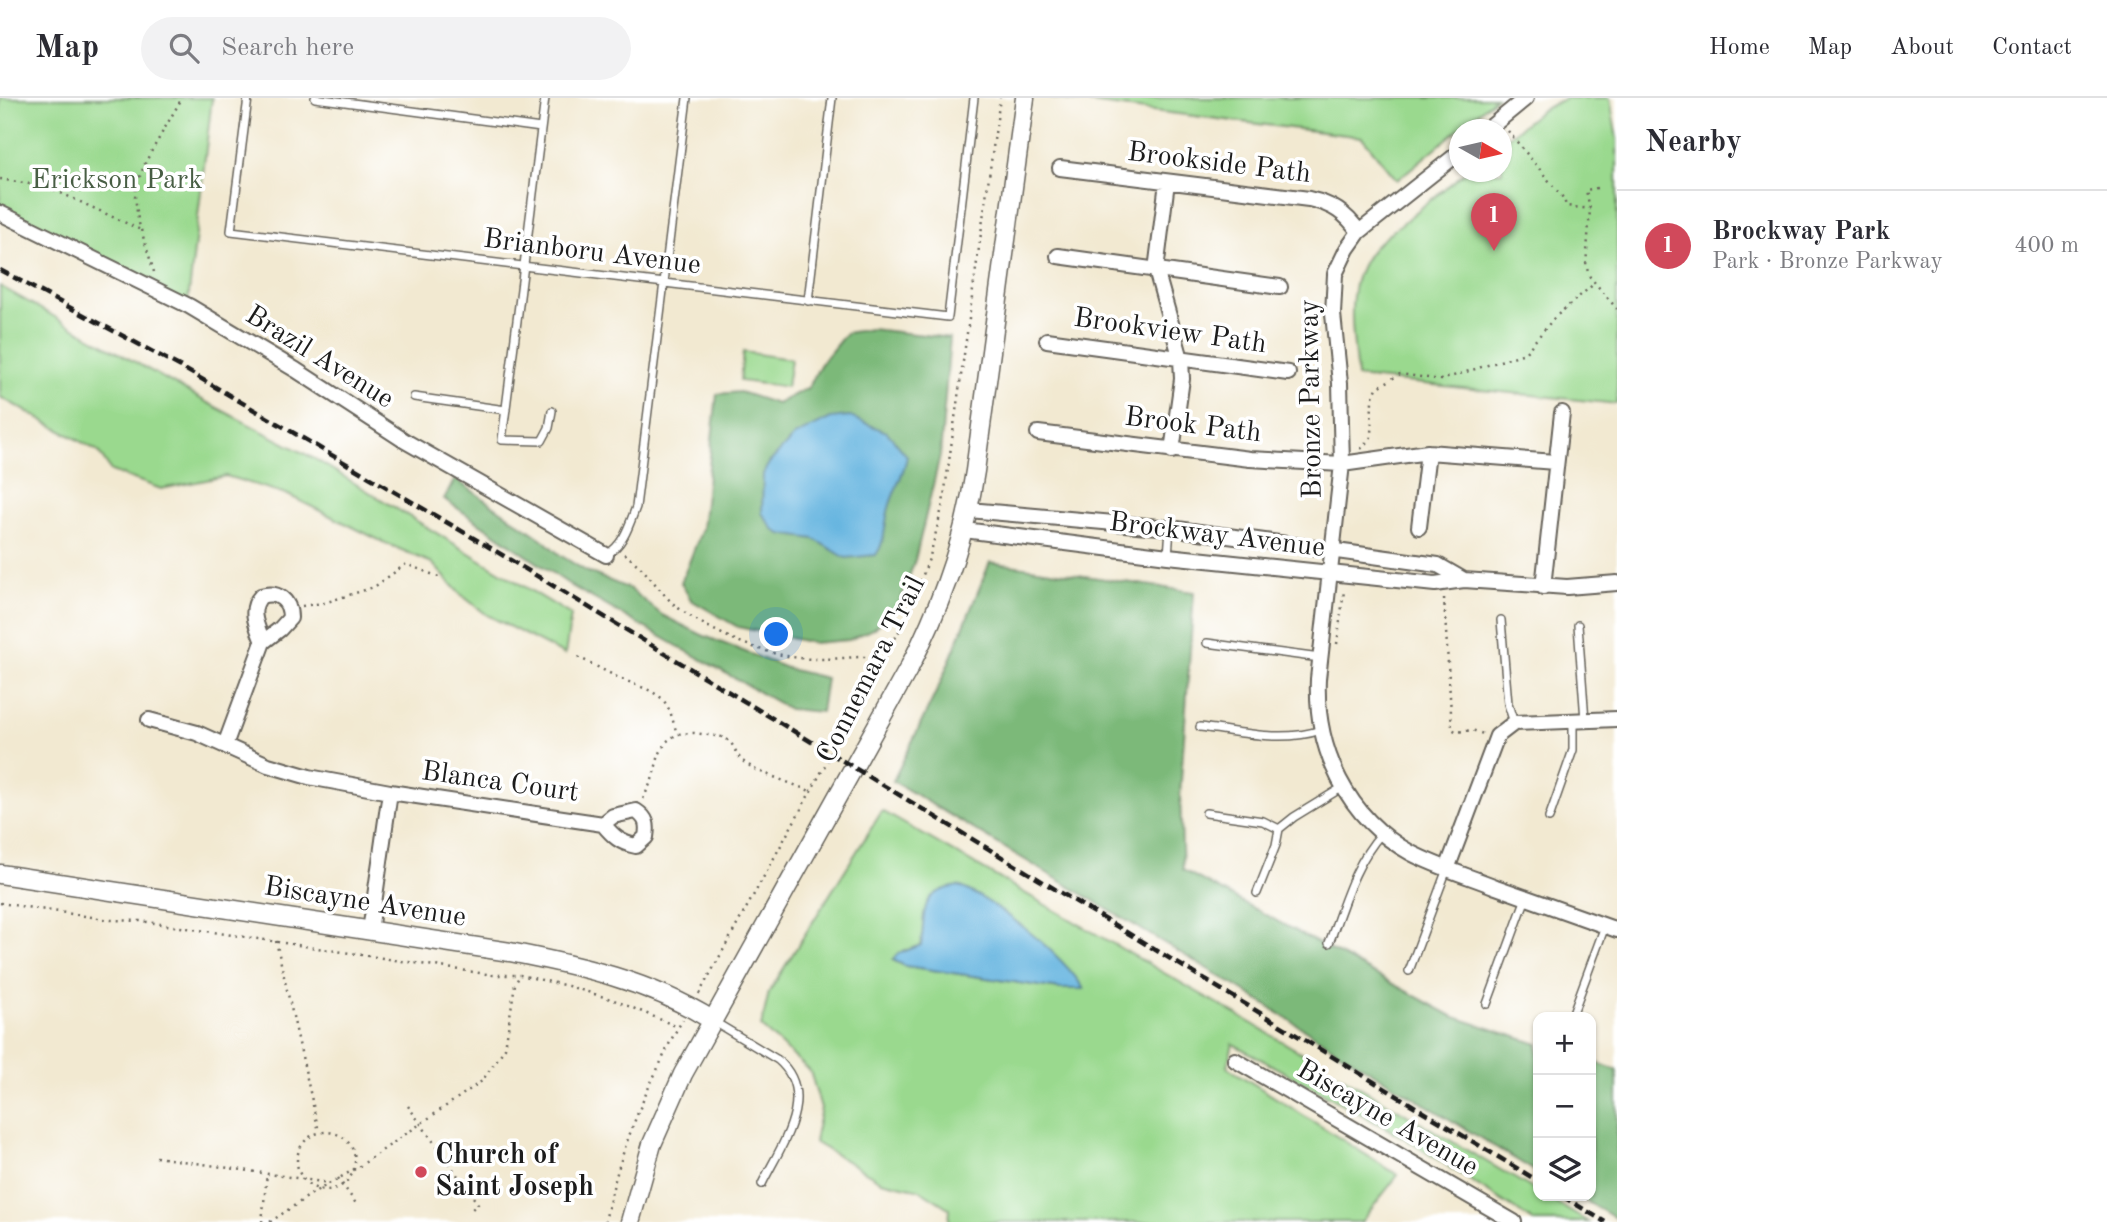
<!DOCTYPE html>
<html lang="en">
<head>
<meta charset="utf-8">
<style>
	body { margin:0; font-family:"Old Standard TT",serif; background:#f2f2f3; color:#2b2b33 }
	.controls { position:absolute; right:21px; bottom:21px; display:grid; overflow:hidden; border-radius:14px; box-shadow:0 2px 5px #0004 }
	.controls button { width:63px; height:63px; display:grid; place-items:center; padding:0; border:0; border-bottom:2px solid #e1e1e2; background:#fff; color:#2b2b33; font:35px sans-serif }
	.compass { position:absolute; left:1449px; top:21px; width:63px; height:63px; border-radius:50%; background:#fff; box-shadow:0 2px 5px #0004; rotate:98deg }
	.you { position:absolute; left:777px; top:537px; width:24px; height:24px; margin:-18px; border:5px solid #fff; border-radius:50%; background:#1a73e8; box-shadow:0 0 0 10px #1a73e833 }
	.badge { display:grid; place-items:center; width:46px; height:46px; border-radius:50%; background:#d1495b; color:#fff; font-size:23px; font-weight:700 }
	.pin { position:absolute; translate:-50% -58px; filter:drop-shadow(0 2px 4px #0008) }
	.pin::after { content:''; position:absolute; top:37px; width:24px; height:21px; background:inherit; clip-path:polygon(0 0,100% 0,50% 100%) }
	.list { margin:0; padding:0; list-style:none }
	h2 { display:flex; justify-content:space-between; align-items:center; height:91px; margin:0; padding:0 28px; font-size:30px }
	h2 small { font-size:23px; font-weight:400; color:#7c7c81 }
	.list li { display:grid; grid-template-columns:46px 1fr auto; gap:21px; align-items:center; box-sizing:border-box; height:112px; padding:0 28px; border-top:2px solid #e1e1e2 }
	.list b { display:block; font-size:26px; white-space:nowrap }
	.list p { margin:0; font-size:23px; white-space:nowrap; color:#7c7c81 }
	.list em { font-size:23px; font-style:normal; color:#7c7c81 }
	.icon { flex:none; width:38px; height:38px; fill:none; stroke:currentColor; stroke-width:2; stroke-linecap:round; stroke-linejoin:round }
	.map { position:relative; flex:none; width:1617px; height:1124px; overflow:hidden }
	header { display:flex; align-items:center; gap:42px; box-sizing:border-box; height:98px; padding:0 35px; background:#fff; border-bottom:2px solid #e1e1e2 }
	header strong { font-size:33px }
	nav { display:flex; gap:38px; margin-inline-start:auto; font-size:24px }
	.search { width:490px; height:63px; background:#f2f2f3; display:flex; align-items:center; gap:18px; box-sizing:border-box; padding:0 24px; border-radius:38px; color:#7c7c81; font-size:26px }
	main { display:flex }
	aside { flex:1; background:#fff }
	.map>svg:first-child { display:block }
	.green { fill:#9ad98e; stroke:#5b7a55; stroke-width:2; fill-rule:evenodd }
	.forest { fill:#7bb979; stroke:#4c6a4a; stroke-width:2 }
	.water { fill:#66b5e0; stroke:#41687e; stroke-width:2 }
	.lines { fill:none; stroke-linecap:round; stroke-linejoin:round }
	.service-casing { stroke:#67645b; stroke-width:10 }
	.minor-casing { stroke:#67645b; stroke-width:18 }
	.tertiary-casing { stroke:#67645b; stroke-width:21 }
	.path { stroke:#67645b; stroke-width:2.5; stroke-dasharray:2 5; stroke-linecap:butt }
	.service { stroke:#fff; stroke-width:7 }
	.minor { stroke:#fff; stroke-width:14 }
	.tertiary { stroke:#fff; stroke-width:18 }
	.rail { stroke:#1c1c1c; stroke-width:4.5; stroke-dasharray:10 5; stroke-linecap:butt }
	.poi-dot { fill:#d1495b; stroke:#fff; stroke-width:2.5 }
	.labels { text-anchor:middle; dominant-baseline:central; stroke-width:7; stroke-linejoin:round; paint-order:stroke }
	.street-label { font-size:28px; fill:#1c1c1c; stroke:#fff }
	.park-label { font-size:28px; fill:#485e44; stroke:#fff }
	.poi-label { font-size:28px; font-weight:bold; fill:#1c1c1c; stroke:#fff; text-anchor:start }
</style>
</head>
<body>
<header>
<strong>Map</strong>
<div class="search"><svg class="icon" aria-label="search" viewBox="0 0 24 24"><circle cx="10" cy="10" r="6"/><path d="M15 15l6 6"/></svg>Search here</div>
<nav><a>Home</a><a>Map</a><a>About</a><a>Contact</a></nav>
</header>
<main>
<div class="map">
<svg width="1617" height="1124" viewBox="0 0 1617 1124">
	<rect width="100%" height="100%" fill="#fff"/>
	<filter id="ink" filterUnits="userSpaceOnUse"><feTurbulence type="fractalNoise" baseFrequency=".0143" numOctaves="2"/><feDisplacementMap in="SourceGraphic" scale="14" xChannelSelector="R" yChannelSelector="G"/><feConvolveMatrix kernelMatrix="1 2 1 2 8 2 1 2 1" color-interpolation-filters="sRGB"/></filter>
	<filter id="wash" filterUnits="userSpaceOnUse"><feTurbulence type="fractalNoise" baseFrequency=".00686" numOctaves="4" result="noise"/><feDisplacementMap in="SourceGraphic" scale="28" xChannelSelector="R" yChannelSelector="G"/><feGaussianBlur stdDeviation="1.57" result="paint"/><feColorMatrix in="noise" values="0 0 0 0 0 0 0 0 0 0 0 0 0 0 0 0 0 1.4 0 .05"/><feComposite in="paint" operator="in"/></filter>
	<g filter="url(#wash)">
		<rect width="100%" height="100%" fill="#f2e9d1"/>
		<path class="green" d="M0 0H212L187 212 0 118Z
			M1050 0H1496L1397 82 1362 39Z
			M1566 0H1610L1617 42V306L1357 279C1353 231 1341 182 1378 145L1465 74H1502V44L1540 13Z
			M0 188 210 306 315 361 571 517 565 557 487 517 459 495 432 465 383 444 286 396 226 378 161 391 111 373 98 353 0 299Z
			M743 254 791 261 787 289 740 283Z
			M882 713 1239 918 1538 1094V1098H1544L1588 1124H1535L1401 1038 1233 946 1227 969 1398 1077 1361 1124H949L950 1111 920 1092 881 1083 814 1044 821 1010 810 973 761 929 769 894ZM922 841 1060 891 905 868 893 862 897 856 921 847Z"/>
		<path class="forest" d="M871 231 950 240 940 358 915 462 899 507 875 530 849 542 813 545 738 529 691 502 681 485 702 431 717 296 740 294 777 306 809 289 820 267 846 235Z
			M455 381 542 441 560 457 586 473 630 491 662 517 702 537 789 571 826 580 821 614 789 611 573 489 444 401Z
			M990 464 1194 494 1180 698 1183 772 1452 918 1538 946V1075L1362 968 1236 888 893 683 940 586Z
			M1591 963 1617 972V1121L1577 1098H1591Z"/>
		<path class="water" d="M848 318 887 334 907 358C904 377 894 391 889 410 884 426 886 444 876 457L846 460 814 441 781 436 774 432 762 415 763 376 769 365 794 338 831 320Z
			M959 788C999 806 1061 855 1084 891H1060L905 868 893 862 897 856 921 847C926 815 917 794 959 788Z"/>
	</g>
	<g filter="url(#ink)">
		<g class="lines">
			<defs>
				<path id="service" d="M248 0 231 133 948 219 974 0
					M315 0 541 30
					M545 0 502 342 542 343 549 330 552 313
					M808 203 832 0
					M414 299 506 312
					M606 457C624 447 629 427 636 409L687 0
					M1168 458 1170 430
					M1501 522 1508 606 1514 625
					M1578 527 1585 622
					M1207 545 1320 560
					M1200 629C1241 634 1282 645 1321 632
					M1206 715 1263 723 1279 731
					M1549 720 1573 652V623
					M1257 795 1276 747 1279 731 1294 719 1343 689
					M1329 845C1344 806 1354 766 1382 735
					M1409 873 1447 771
					M1487 906 1526 800
					M1574 912 1605 828
					M713 923 778 962C819 997 780 1049 762 1086"/>
				<path id="minor" d="M1487 32 1526 0
					M1460 54 1359 134 1347 151 1335 176 1333 216 1340 285 1342 366 1318 581C1315 652 1347 720 1411 755 1438 769 1468 778 1496 789 1536 803 1577 818 1617 832
					M1060 70 1309 101C1332 106 1346 115 1359 134
					M1167 84 1156 172 1181 261 1182 281 1172 353
					M0 115 189 208 296 272 405 343 606 457
					M1058 158 1280 189
					M1047 242 1288 275
					M1038 335 1250 361 1342 366 1428 354 1555 364
					M969 412 1170 430 1438 467 1464 482
					M1419 429 1428 354
					M964 432 1168 458 1435 486 1464 482 1567 489 1617 485
					M1543 489 1562 315
					M149 622 197 635 268 667 309 679 390 694 603 726C613 738 620 745 636 748L646 739C648 727 647 720 636 713L613 718 603 726
					M225 647 263 544 280 531 290 520C290 502 278 493 261 498 248 512 257 528 263 544
					M1447 771 1497 638 1514 625 1617 621
					M370 833 390 694
					M1235 962 1514 1124"/>
				<path id="tertiary" d="M0 776 510 854C581 868 649 883 712 922
					M630 1124 652 1046 683 976 910 568C942 505 965 442 975 373L1025 0"/>
			</defs>
			<use href="#service" class="service-casing"/>
			<use href="#minor" class="minor-casing"/>
			<use href="#tertiary" class="tertiary-casing"/>
			<path class="path" d="M1508 33 1564 101 1566 108 1590 111
				M0 81 48 89 141 132
				M1597 90 1586 92 1590 111 1586 168 1590 179 1617 211
				M154 174 138 122 135 98 136 88 146 63 182 0
				M1361 351 1371 339 1372 301 1377 290 1400 276 1441 282 1525 255 1554 220 1595 185
				M624 456C649 472 659 496 681 512 720 539 773 562 821 561 842 561 863 557 885 560
				M1444 500 1452 631 1457 634 1472 632 1483 636
				M302 508 324 505 374 489 406 466 439 479
				M1337 546 1344 493
				M578 559 617 579 651 593 663 601 670 613 677 636
				M643 701 652 682 659 657 666 644 677 636 694 635 722 639 730 643 741 662 756 672 810 693
				M0 805 111 822 141 823 493 877H520L568 888 614 902 678 929
				M276 843 319 1034
				M699 896 908 517 930 458 943 406 1000 0
				M408 1008 478 1106 471 1112
				M297 1063a29 29 0 1 1 58 0a29 29 0 1 1-58 0Z
				M156 1059 329 1085
				M338 1080 357 1107
				M262 1124 267 1076
				M270 1124 316 1093 357 1070 482 983 505 950 515 886 520 877
				M605 1124C616 1069 635 1016 660 966 667 951 673 936 683 922"/>
			<use href="#service" class="service"/>
			<use href="#minor" class="minor"/>
			<use href="#tertiary" class="tertiary"/>
			<path class="rail" d="M0 172 181 269 489 449 1538 1083
				M1562 1098 1605 1124"/>
		</g>
	</g>
	<circle class="poi-dot" cx="421" cy="1074" r="7"/>
	<g class="labels">
		<g class="street-label">
			<text transform="translate(1219 66) rotate(7)">Brookside Path</text>
			<text transform="translate(592 155) rotate(7)">Brianboru Avenue</text>
			<text transform="translate(1170 234) rotate(8)">Brookview Path</text>
			<text transform="translate(319 260) rotate(32)">Brazil Avenue</text>
			<text transform="translate(1312 301) rotate(-91)">Bronze Parkway</text>
			<text transform="translate(1193 328) rotate(7)">Brook Path</text>
			<text transform="translate(1217 438) rotate(7)">Brockway Avenue</text>
			<text transform="translate(872 572) rotate(-63)">Connemara Trail</text>
			<text transform="translate(500 685) rotate(8)">Blanca Court</text>
			<text transform="translate(365 805) rotate(9)">Biscayne Avenue</text>
			<text transform="translate(1387 1021) rotate(30)">Biscayne Avenue</text>
		</g>
		<g class="park-label">
			<text x="117" y="83">Erickson Park</text>
		</g>
		<g class="poi-label">
			<text x="435" y="1058">Church of<tspan x="435" dy="32">Saint Joseph</tspan></text>
		</g>
	</g>
</svg>
<div class="controls">
<button>+</button>
<button>−</button>
<button><svg class="icon" aria-label="layers" viewBox="0 0 24 24"><path d="M12 4l9 5-9 5-9-5zM3 14l9 5 9-5"/></svg></button>
</div>
<svg class="compass" viewBox="-18 -18 36 36"><path d="M0-13l5 13h-10z" fill="#e53935"/><path d="M0 13l5-13h-10z" fill="#7c7c81"/></svg>
<div class="you"></div>
<div class="pin badge" style="left:1494px;top:153px">1</div>
</div>
<aside>
<h2>Nearby<small></small></h2>
<ul class="list">
<li><span class="badge">1</span><div><b>Brockway Park</b><p>Park · Bronze Parkway</p></div><em>400 m</em></li>
</ul>
</aside>
</main>
</body>
</html>
